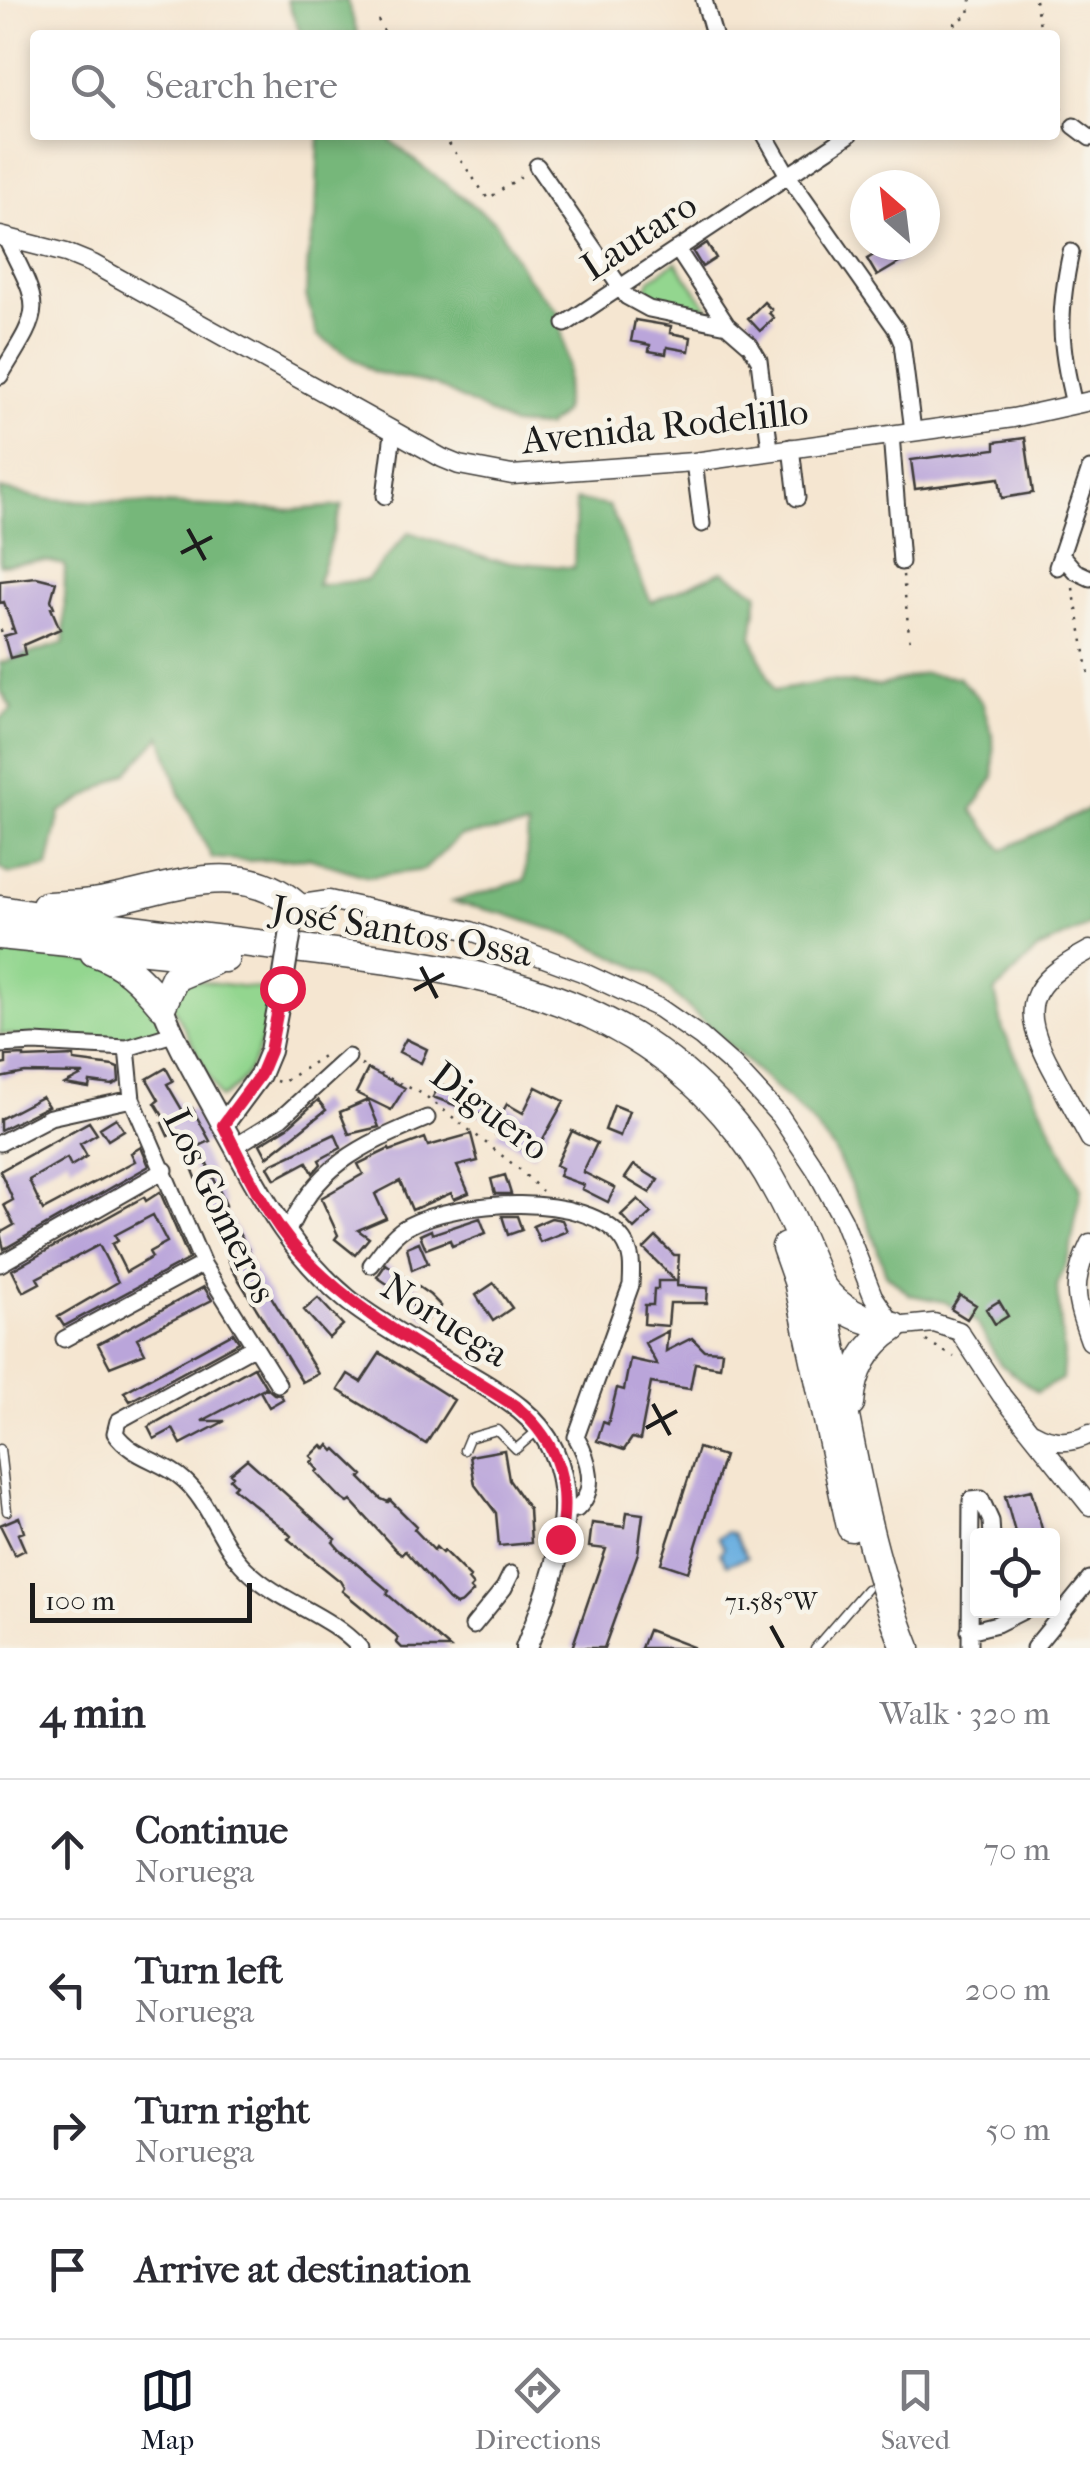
<!DOCTYPE html>
<html lang="en">
<head>
<meta charset="utf-8">
<style>
	body { margin:0; font-family:"IM FELL French Canon",serif; background:#f7f7f7; color:#2b2b33 }
	.controls { position:absolute; right:30px; bottom:30px; display:grid; overflow:hidden; border-radius:10px; box-shadow:0 5px 15px #0003 }
	.controls button { width:90px; height:90px; display:grid; place-items:center; padding:0; border:0; border-bottom:2px solid #e1e1e2; background:#fff; color:#2b2b33; font:50px sans-serif }
	.compass { position:absolute; left:850px; top:170px; width:90px; height:90px; border-radius:50%; background:#fff; box-shadow:0 5px 15px #0003; rotate:332deg }
	.scale { position:absolute; left:30px; bottom:25px; width:222px; box-sizing:border-box; padding-left:10px; border:5px solid #1c1c1c; border-top:0; font-size:28px; line-height:35px; white-space:nowrap; color:#1c1c1c; -webkit-text-stroke:8px #f7f3e8; paint-order:stroke }
	.stop { position:absolute; width:30px; height:30px; margin:-22px; border:8px solid #e11d48; border-radius:50%; background:#fff }
	.stop.end { background:#e11d48; border-color:#fff; box-shadow:0 2px 10px #0008 }
	.list { margin:0; padding:0; list-style:none }
	h2 { display:flex; justify-content:space-between; align-items:center; height:130px; margin:0; padding:0 40px; font-size:42px }
	h2 small { font-size:32px; font-weight:400; color:#7c7c81 }
	.list li { display:grid; grid-template-columns:65px 1fr auto; gap:30px; align-items:center; box-sizing:border-box; height:140px; padding:0 40px; border-top:2px solid #e1e1e2 }
	.list b { display:block; font-size:38px; white-space:nowrap }
	.list p { margin:0; font-size:32px; white-space:nowrap; color:#7c7c81 }
	.list em { font-size:32px; font-style:normal; color:#7c7c81 }
	.icon { flex:none; width:55px; height:55px; fill:none; stroke:currentColor; stroke-width:2; stroke-linecap:round; stroke-linejoin:round }
	.map { position:relative; flex:none; width:1090px; height:1648px; overflow:hidden }
	.search { position:absolute; background:#fff; box-shadow:0 5px 15px #0003; left:30px; right:30px; top:30px; height:110px; display:flex; align-items:center; gap:25px; box-sizing:border-box; padding:0 35px; border-radius:10px; color:#7c7c81; font-size:38px }
	.sheet { height:690px; background:#fff }
	nav { display:flex; justify-content:space-around; align-items:center; box-sizing:border-box; height:140px; border-top:2px solid #e1e1e2; background:#fff; font-size:28px; color:#7c7c81 }
	nav a { display:grid; justify-items:center; gap:5px }
	nav .on { color:#111827 }
	.map>svg:first-child { display:block }
	.green { fill:#93d68f; stroke:#587956; stroke-width:2.5 }
	.forest { fill:#76b77a; stroke:#496a4b; stroke-width:2.5 }
	.water { fill:#6bafe0; stroke:#44667e; stroke-width:2.5 }
	.building { fill:#baa5da; fill-rule:evenodd }
	.lines { fill:none; stroke-linecap:round; stroke-linejoin:round }
	.service-casing { stroke:#3d3a37; stroke-width:11 }
	.minor-casing { stroke:#3d3a37; stroke-width:19 }
	.tertiary-casing { stroke:#3d3a37; stroke-width:21 }
	.secondary-casing { stroke:#3d3a37; stroke-width:24 }
	.motorway-casing { stroke:#3d3a37; stroke-width:31 }
	.path { stroke:#3d3a37; stroke-width:2.5; stroke-dasharray:2.5 8; stroke-linecap:butt }
	.service { stroke:#fff; stroke-width:8 }
	.minor { stroke:#fff; stroke-width:15 }
	.tertiary { stroke:#fff; stroke-width:18 }
	.secondary { stroke:#fff; stroke-width:20 }
	.motorway { stroke:#fff; stroke-width:28 }
	.secondary-bridge-casing { stroke:#3d3a37; stroke-width:24; stroke-linecap:butt }
	.secondary-bridge { stroke:#fff; stroke-width:20 }
	.route { stroke:#e11d48; stroke-width:12 }
	.ticks { fill:none; stroke:#1c1c1c; stroke-width:4 }
	.labels { text-anchor:middle; dominant-baseline:central; stroke-width:9; stroke-linejoin:round; paint-order:stroke }
	.street-label { font-size:38px; fill:#1c1c1c; stroke:#f7f3e8 }
	.ticks-label { font-size:25px; text-anchor:middle; fill:#1c1c1c; stroke:#f7f3e8; stroke-width:9; stroke-linejoin:round; paint-order:stroke }
</style>
</head>
<body>
<div class="map">
<svg width="1090" height="1648" viewBox="0 0 1090 1648">
	<rect width="100%" height="100%" fill="#f7f3e8"/>
	<filter id="ink" filterUnits="userSpaceOnUse"><feTurbulence type="fractalNoise" baseFrequency=".01" numOctaves="2"/><feDisplacementMap in="SourceGraphic" scale="20" xChannelSelector="R" yChannelSelector="G"/><feConvolveMatrix kernelMatrix="1 2 1 2 8 2 1 2 1" color-interpolation-filters="sRGB"/></filter>
	<filter id="wash" filterUnits="userSpaceOnUse"><feTurbulence type="fractalNoise" baseFrequency=".0048" numOctaves="4" result="noise"/><feDisplacementMap in="SourceGraphic" scale="40" xChannelSelector="R" yChannelSelector="G"/><feGaussianBlur stdDeviation="2.25" result="paint"/><feColorMatrix in="noise" values="0 0 0 0 0 0 0 0 0 0 0 0 0 0 0 0 0 1.4 0 .05"/><feComposite in="paint" operator="in"/></filter>
	<g filter="url(#wash)">
		<rect width="100%" height="100%" fill="#f5e6d1"/>
		<path class="green" d="M676 262 709 309 655 299 646 292 650 279Z
			M0 952 104 963 137 978 166 1031 127 1045 0 1034Z
			M183 979 271 990C267 1027 258 1079 220 1098L173 1006Z"/>
		<path class="forest" d="M287 0H347L358 35H301Z
			M319 135H388L391 141 423 167 495 222 526 276 558 312 568 365 563 413 546 427 512 425 435 385 374 372 317 335 306 295 308 256 316 219Z
			M0 489 45 499 292 510 342 506 317 585 367 580 409 532 491 560 574 568 576 500 609 506 651 602 722 571 758 593 752 637 774 691 830 681 879 686 924 673 959 678 982 702 993 737 994 777 972 810 1003 850 1090 808V925L1038 949 995 992 1003 1030 1081 1189 1070 1253 1057 1286 1064 1355 1062 1379 1037 1392 1000 1364 977 1323 945 1302 910 1295 886 1274 868 1222 834 1150 810 1120 652 974 573 937 505 914 452 902 525 880 528 827 460 836 424 870 368 877 308 858 248 861 212 858 180 794 161 736 127 773 60 812 48 867 9 874 0 868V719L12 709 0 690V663L64 643 65 565 45 561 0 565Z"/>
		<path class="water" d="M728 1532 734 1535 747 1557 727 1565 720 1553 724 1547 718 1537Z"/>
		<g id="blocks">
			<path class="building" d="M707 243 716 258 702 267 693 252Z
				M891 245H895L904 260 877 276 867 259Z
				M764 302 772 310 769 313 774 318 760 331 748 318Z
				M635 320 671 326 670 333 691 337 689 351 667 347 666 354 649 351 650 345 631 341Z
				M1025 438 1033 493 1002 498 999 478 915 489 911 460 995 449V442Z
				M36 577 56 582 51 600 54 607 51 608 60 629 23 645 25 654 10 658 4 636 15 633 4 602 0 603V581Z
				M406 1039 427 1049 421 1063 399 1052Z
				M24 1055V1058L74 1056V1061L113 1066 118 1068 119 1082 112 1085 90 1082 89 1088 65 1084 84 1074 25 1073 0 1078V1065L6 1064V1056Z
				M166 1068 173 1081 167 1084 184 1113 192 1108 210 1141 199 1146 226 1205 223 1207 250 1252 246 1255 318 1374 302 1382 232 1269 189 1160 174 1133 168 1136 162 1123 166 1121 155 1103 159 1100 147 1079Z
				M368 1069 405 1088 391 1110 356 1093Z
				M440 1084 503 1111 507 1104 523 1113 536 1087 564 1101 534 1155 496 1135 506 1124 433 1097Z
				M42 1097 48 1106 0 1130V1119Z
				M318 1100 326 1110 267 1157 260 1144 288 1127Z
				M368 1100 379 1127 349 1134 340 1112Z
				M614 1105 629 1111 620 1136 605 1130Z
				M116 1118 124 1130 108 1140 100 1128Z
				M89 1122 97 1134 80 1144 87 1156 71 1166 67 1158 29 1180 43 1210 135 1161 131 1153 141 1147 149 1166 4 1249 0 1233 14 1225 4 1205 13 1200 0 1171Z
				M572 1131 597 1143 583 1172 615 1188 608 1202 582 1189 584 1185 559 1176 562 1168 556 1165Z
				M335 1134 341 1148 319 1160 321 1164 313 1173 307 1162 275 1179 268 1167 271 1164Z
				M471 1134 478 1161 457 1166 469 1193 454 1199 451 1193 412 1210 400 1181 375 1194 386 1218 358 1230 369 1238 355 1255 335 1239 338 1235 321 1198 363 1174 358 1164 389 1149 390 1151 425 1138 428 1146Z
				M634 1165 658 1180 650 1193 625 1178Z
				M505 1175 511 1194H495L491 1179Z
				M160 1192 189 1259 64 1326 58 1317 118 1282 99 1245 37 1278 40 1283 23 1292 12 1270 144 1197 146 1201ZM153 1215 167 1242 149 1252 152 1257 126 1272 112 1244 118 1241 115 1235Z
				M638 1199 651 1213 634 1229 621 1215Z
				M502 1216H517L522 1230 508 1235Z
				M480 1218 486 1233 452 1246 450 1240 426 1249 420 1235 431 1230 432 1234Z
				M551 1218 562 1220 567 1231 540 1242 533 1226Z
				M656 1237 674 1255H679L677 1286 708 1288 707 1303H670L668 1326 644 1324 645 1305H653L654 1289H658V1281H676L644 1249Z
				M419 1242 428 1263 412 1270 407 1247Z
				M386 1264 430 1295 441 1306 426 1320 402 1294 377 1277Z
				M494 1283 512 1308 493 1321 476 1295Z
				M204 1287 212 1300 137 1338 145 1353 110 1367 98 1344Z
				M960 1295 976 1305 967 1319 951 1309Z
				M318 1298 343 1325 329 1338 304 1310Z
				M999 1301 1008 1316 995 1324 986 1309Z
				M668 1331 666 1351 692 1338 704 1350 722 1351 720 1367 695 1363 690 1389 651 1383 640 1440 632 1438 624 1450 597 1441 603 1422 608 1424 617 1388 624 1390 630 1359 657 1365 645 1343Z
				M233 1333 239 1342 130 1401 124 1392Z
				M380 1353 454 1400 426 1444 338 1390 348 1374 361 1382Z
				M254 1367 266 1387 202 1421H225L181 1444 173 1429 154 1439 148 1427Z
				M267 1388 274 1394 281 1395 283 1399 269 1407 260 1391Z
				M322 1445 326 1449 329 1445 334 1451 336 1449 363 1475 360 1478 381 1499 388 1502 390 1500 416 1526 414 1529 434 1550 436 1547 442 1553 444 1551 470 1577 468 1580 473 1586 470 1589 473 1592 462 1603 456 1605 449 1600 405 1551 402 1554 395 1549 351 1501 348 1503 341 1498 316 1472 318 1470 311 1462 314 1459 311 1456Z
				M698 1448 724 1456 688 1572 661 1563Z
				M504 1450 509 1480 529 1509 531 1543 499 1546 496 1513 475 1485 470 1456Z
				M247 1459 336 1539 333 1542 340 1550 389 1591 387 1594 450 1648H402L396 1642 398 1639 393 1633 342 1591 344 1588 340 1581 288 1539 291 1536 285 1530 233 1488 236 1485 230 1479 233 1476 230 1473Z
				M1031 1490 1044 1536H1016L1005 1496Z
				M627 1512 643 1514 638 1553 604 1648H572L606 1549 589 1547 592 1523 625 1527Z
				M19 1517 24 1532 18 1534 25 1550 15 1555 0 1525Z
				M648 1630 693 1647V1648H641Z"/>
		</g>
	</g>
	<g filter="url(#ink)">
		<use href="#blocks" fill-opacity="0" stroke="#3d3a37" stroke-width="2.5"/>
		<g class="lines">
			<defs>
				<path id="service" d="M0 1449 7 1511
					M464 1450 469 1438 497 1430 516 1449 537 1431
					M815 1648 866 1589"/>
				<path id="minor" d="M704 0 714 35
					M1074 126 1090 138
					M765 135 789 177 896 329 902 343 913 431
					M537 166 627 297 649 309 727 325
					M677 249 727 325 750 345 759 360 770 449
					M1071 252C1058 313 1059 344 1074 404
					M565 324 849 135
					M0 376C43 306 43 312 5 237
					M891 434 901 562
					M791 447 797 498
					M694 462 702 524
					M385 496 393 433
					M1061 555 1075 571 1090 578
					M1057 567 1090 469
					M0 1045 34 1043 127 1048 173 1034
					M127 1048 132 1099 203 1264 278 1384
					M0 1143 50 1117 132 1099
					M234 1147 281 1118 348 1057
					M286 1236C315 1165 361 1146 427 1118
					M0 1264 165 1170
					M371 1265C382 1252 392 1234 408 1226 457 1200 587 1190 623 1240 633 1254 632 1268 631 1285L576 1437C589 1459 598 1489 577 1509L566 1510
					M64 1339 203 1264
					M253 1347 118 1421 115 1433C132 1458 162 1460 184 1480 211 1504 220 1544 246 1569 280 1603 328 1613 360 1648
					M473 1626 504 1588 511 1574
					M969 1631 997 1624 1025 1610
					M970 1648 971 1500 981 1499 991 1521 992 1536
					M1034 1648 1090 1579"/>
				<path id="tertiary" d="M0 236 66 253 93 264 442 458 459 465 512 475 694 462 1013 418 1090 401
					M295 905 329 900 471 931 582 972 659 1008 701 1037 734 1066 780 1116 816 1170 843 1220 873 1296 894 1327 934 1323 959 1331 1002 1396 1090 1506
					M1090 950C1027 984 1018 1007 1052 1069 1065 1093 1077 1116 1090 1139
					M1090 1243C1070 1284 1075 1299 1090 1341
					M1034 1433C1053 1444 1071 1444 1090 1434"/>
				<path id="secondary" d="M162 1005C177 1046 200 1082 220 1120 258 1188 285 1248 347 1299 370 1318 398 1333 423 1349 455 1368 491 1386 520 1409 597 1471 556 1573 526 1648
					M223 1125 260 1075 270 1051 282 987"/>
				<path id="motorway" d="M46 906C61 905 77 905 93 903 160 894 234 853 295 905
					M0 910C94 926 190 936 285 947 448 966 610 983 725 1114 769 1164 796 1224 820 1285 845 1406 860 1533 906 1648
					M0 935 225 958
					M94 952C124 962 142 981 162 1005
					M162 1005 175 977 213 961
					M786 1247 798 1281 851 1527
					M820 1285C840 1313 862 1319 894 1327
					M850 1404C852 1372 866 1345 894 1327"/>
			</defs>
			<use href="#service" class="service-casing"/>
			<use href="#minor" class="minor-casing"/>
			<use href="#tertiary" class="tertiary-casing"/>
			<use href="#secondary" class="secondary-casing"/>
			<use href="#motorway" class="motorway-casing"/>
			<path class="path" d="M1035 0 1042 35
				M378 20 386 35
				M959 35 955 23 969 14 971 0
				M1055 97 1065 113
				M443 135 488 199 523 175
				M903 575 910 644
				M1073 588 1090 680
				M0 631 16 628
				M361 1065 423 1094 518 1168 542 1191
				M276 1081 282 1083 328 1053
				M926 1341 954 1357"/>
			<use href="#service" class="service"/>
			<use href="#minor" class="minor"/>
			<use href="#tertiary" class="tertiary"/>
			<use href="#secondary" class="secondary"/>
			<use href="#motorway" class="motorway"/>
			<defs>
				<path id="secondary-bridge" d="M282 987 292 924"/>
			</defs>
			<use href="#secondary-bridge" class="secondary-bridge-casing"/>
			<use href="#secondary-bridge" class="secondary-bridge"/>
		</g>
	</g>
	<g class="lines" filter="url(#ink)">
		<path class="route" d="M282 988 270 1051 260 1075 223 1125C245 1168 265 1214 298 1251 359 1319 443 1358 518 1408 560 1444 570 1487 560 1539"/>
	</g>
	<path class="ticks" d="M188 529 205 560M181 553 212 537M421 967 437 998M414 990 444 974M653 1404 670 1435M646 1428 677 1411M771 1626 783 1648"/>
	<g class="labels">
		<g class="street-label">
			<text transform="translate(639 236) rotate(-33)">Lautaro</text>
			<text transform="translate(665 426) rotate(-6)">Avenida Rodelillo</text>
			<text transform="translate(402 931) rotate(10)">José Santos Ossa</text>
			<text transform="translate(490 1111) rotate(37)">Diguero</text>
			<text transform="translate(220 1206) rotate(64)">Los Gomeros</text>
			<text transform="translate(445 1320) rotate(32)">Noruega</text>
		</g>
	</g>
	<g class="ticks-label">
		<text x="771" y="1610">71.585°W</text>
	</g>
</svg>
<div class="controls">
<button><svg class="icon" aria-label="locate" viewBox="0 0 24 24"><circle cx="12" cy="12" r="6"/><path d="M12 2v4M12 18v4M2 12h4M18 12h4"/></svg></button>
</div>
<svg class="compass" viewBox="-18 -18 36 36"><path d="M0-13l5 13h-10z" fill="#e53935"/><path d="M0 13l5-13h-10z" fill="#7c7c81"/></svg>
<div class="scale">100 m</div>
<div class="stop" style="left:282px;top:988px"></div>
<div class="stop end" style="left:560px;top:1539px"></div>
<div class="search"><svg class="icon" aria-label="search" viewBox="0 0 24 24"><circle cx="10" cy="10" r="6"/><path d="M15 15l6 6"/></svg>Search here</div>
</div>
<section class="sheet">
<h2>4 min<small>Walk · 320 m</small></h2>
<ul class="list">
<li><svg class="icon" aria-label="ahead" viewBox="0 0 24 24"><path d="M12 20V5M6 11l6-6 6 6"/></svg><div><b>Continue</b><p>Noruega</p></div><em>70 m</em></li>
<li><svg class="icon" aria-label="left" viewBox="0 0 24 24"><path d="M17 20v-9H6M10 6l-5 5 5 5"/></svg><div><b>Turn left</b><p>Noruega</p></div><em>200 m</em></li>
<li><svg class="icon" aria-label="right" viewBox="0 0 24 24"><path d="M7 20v-9h11M14 6l5 5-5 5"/></svg><div><b>Turn right</b><p>Noruega</p></div><em>50 m</em></li>
<li><svg class="icon" aria-label="arrive" viewBox="0 0 24 24"><path d="M6 21V4h12l-3 4 3 4H6"/></svg><div><b>Arrive at destination</b></div></li>
</ul>
</section>
<nav>
<a class="on"><svg class="icon" aria-label="map" viewBox="0 0 24 24"><path d="M3 6l6-2 6 2 6-2v14l-6 2-6-2-6 2zM9 4v14M15 6v14"/></svg>Map</a>
<a><svg class="icon" aria-label="directions" viewBox="0 0 24 24"><path d="M12 3l9 9-9 9-9-9zM9 14v-3h6M13 9l2 2-2 2"/></svg>Directions</a>
<a><svg class="icon" aria-label="saved" viewBox="0 0 24 24"><path d="M7 4h10v16l-5-4-5 4z"/></svg>Saved</a>
</nav>
</body>
</html>
